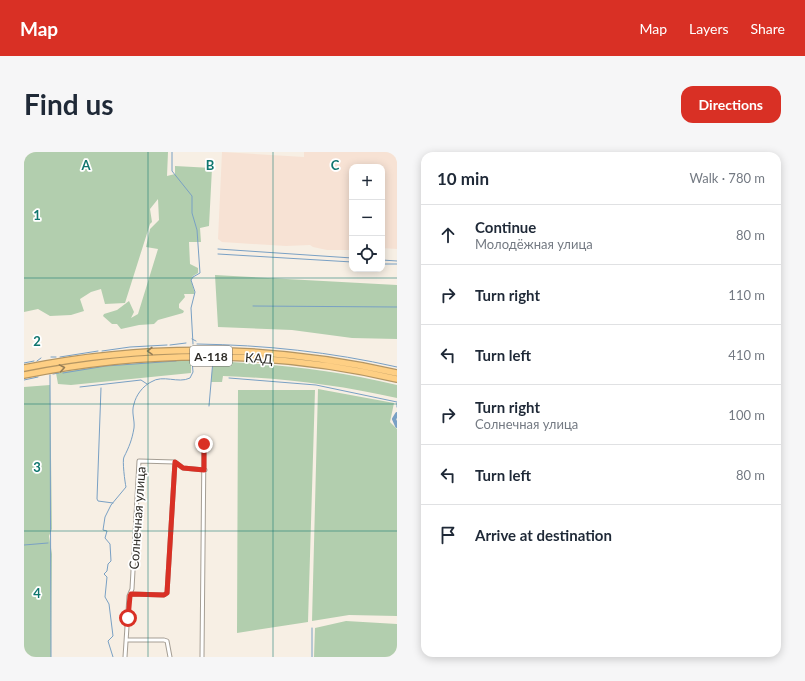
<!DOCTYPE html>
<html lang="en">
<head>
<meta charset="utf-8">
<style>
  :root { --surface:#fff; --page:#f6f6f7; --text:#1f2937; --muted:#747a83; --line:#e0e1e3; --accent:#d93025 }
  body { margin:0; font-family:Lato,sans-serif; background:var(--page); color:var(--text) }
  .controls { position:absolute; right:12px; top:12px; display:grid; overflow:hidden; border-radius:8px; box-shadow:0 2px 10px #0003 }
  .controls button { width:36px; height:36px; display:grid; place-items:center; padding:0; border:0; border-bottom:1px solid var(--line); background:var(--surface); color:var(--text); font:20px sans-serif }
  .stop { position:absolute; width:12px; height:12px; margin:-9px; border:3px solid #d93025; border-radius:50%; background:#fff }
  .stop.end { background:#d93025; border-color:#fff; box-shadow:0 1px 4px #0008 }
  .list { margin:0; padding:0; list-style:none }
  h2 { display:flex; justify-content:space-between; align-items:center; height:52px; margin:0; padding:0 16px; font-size:17px }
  h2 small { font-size:13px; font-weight:400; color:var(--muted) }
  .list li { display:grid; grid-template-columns:26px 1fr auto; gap:12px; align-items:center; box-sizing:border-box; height:60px; padding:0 16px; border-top:1px solid var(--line) }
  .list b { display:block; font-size:15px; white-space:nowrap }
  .list p { margin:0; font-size:13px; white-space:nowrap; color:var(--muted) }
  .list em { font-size:13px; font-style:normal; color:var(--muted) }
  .icon { flex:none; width:22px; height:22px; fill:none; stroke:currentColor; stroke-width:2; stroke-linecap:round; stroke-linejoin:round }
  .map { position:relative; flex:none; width:373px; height:505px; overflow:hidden; border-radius:12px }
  header { display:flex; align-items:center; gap:24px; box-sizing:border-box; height:56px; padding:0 20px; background:var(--accent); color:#fff }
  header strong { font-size:19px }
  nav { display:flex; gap:22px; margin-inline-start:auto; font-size:14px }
  .intro { display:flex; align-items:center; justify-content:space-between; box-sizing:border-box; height:96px; padding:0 24px }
  h1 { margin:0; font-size:28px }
  .button { padding:10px 18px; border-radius:12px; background:var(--accent); color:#fff; font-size:14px; font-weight:700 }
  main { display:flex; gap:24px; padding:0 24px }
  aside { flex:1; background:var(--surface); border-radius:12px; box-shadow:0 2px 10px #0003 }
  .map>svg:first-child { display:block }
  .industrial { fill:#f7e2d4 }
  .green { fill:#b2ceae }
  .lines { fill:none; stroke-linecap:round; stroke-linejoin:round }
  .stream { stroke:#79a0c4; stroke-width:1 }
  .river { stroke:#79a0c4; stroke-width:4 }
  .minor-casing { stroke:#a59e94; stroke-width:5 }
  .highway-casing { stroke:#b59663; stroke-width:8 }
  .minor { stroke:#fff; stroke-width:3 }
  .highway { stroke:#fecf84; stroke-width:5.5 }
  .oneway { stroke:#967d55 }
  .route { stroke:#d93025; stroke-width:5 }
  .grid { fill:none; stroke:#0f766e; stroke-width:1; stroke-opacity:0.55 }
  .labels { text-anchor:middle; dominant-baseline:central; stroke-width:3.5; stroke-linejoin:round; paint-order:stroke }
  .shield { fill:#fff; stroke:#6c6b67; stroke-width:1 }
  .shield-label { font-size:12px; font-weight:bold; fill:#2d2b26 }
  .street-label { font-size:13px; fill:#2d2b26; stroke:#fff }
  .grid-label { font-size:13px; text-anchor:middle; font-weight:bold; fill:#0f766e; stroke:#fff; stroke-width:3.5; stroke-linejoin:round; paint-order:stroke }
</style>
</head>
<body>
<header>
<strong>Map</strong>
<nav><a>Map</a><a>Layers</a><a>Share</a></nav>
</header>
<div class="intro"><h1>Find us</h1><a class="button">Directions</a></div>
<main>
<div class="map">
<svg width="373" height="505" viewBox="0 0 373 505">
  <rect width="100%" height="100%" fill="#f7efe4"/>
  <!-- industrial -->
  <path class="industrial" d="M198,0L280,5V0H373V97L358,96V15H328V98H303L289,95L286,93L262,94L198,90L194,87Z"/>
  <!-- green -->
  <path class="green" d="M0,0H144L143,24L151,22V14L188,16L185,74L176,76L177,90H165L166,112L174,116V121L169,124L167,128L171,142H160L161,145L155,152V156L160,159L159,161L134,168L130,172L115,173L97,177L93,172H88L79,164L80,162L93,158L105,149L110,160L107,166L114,162L134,97L122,95L126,77L135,68L134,47L126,57L128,70L126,72L101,151L81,152L77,137L67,140L56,147L60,159L47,163L26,164L14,157L0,160Z
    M191,123L373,133V187L328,186L268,178L194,175Z
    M167,207V221L47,233L34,232L32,221L71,215Z
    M189,209C251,212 312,218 373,233V246C315,233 258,226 199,224L198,230H187Z
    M26,233L28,377L25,384L28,402L27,505H0V235Z
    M294,237L370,251L366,270L373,277V464L325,463L288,469Z
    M214,238H291L284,470L213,481Z
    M322,469L373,472V505H290L291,476Z"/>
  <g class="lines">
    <!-- stream -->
    <path class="stream" d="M148,0V19L168,44V61L173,78L176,121L169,125L167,128L171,140L167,156L169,192
      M194,97L328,106
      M194,102L328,110
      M358,108L373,109
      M358,112H373
      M229,154L373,155
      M168,187L172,189
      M173,192C241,193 307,200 373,215
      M146,193L162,191
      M78,199L106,195L143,193
      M27,205H32
      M36,205L74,199
      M13,209L17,206
      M0,211L10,209
      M39,221L82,214L152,209
      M29,222L35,221
      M26,223L27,505
      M205,226L292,233L373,250
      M0,228L14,225
      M56,235L117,228L123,232
      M77,236L73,347L74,349L89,351
      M373,251V255
      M185,254L189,208
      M0,393L24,391
      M89,505L84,489L89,484L85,452L81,445L83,425L80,422L83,419L84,412L87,409L86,392L81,386L83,379L79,378L81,365L87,353L102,335C101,331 98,308 100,305C105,295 108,288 110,276C111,268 107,260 110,252C112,243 119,234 127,230C139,222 154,232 166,226L169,220L168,208
      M288,505V476"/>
    <!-- river -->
    <path class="river" d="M373,262L370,267L373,274"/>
    <!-- minor casing -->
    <g class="minor-casing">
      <path id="minor" d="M107,442L140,443L143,441L151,310
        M103,488H140L143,489L146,505
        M101,505L105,444L108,437L115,309L151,310L159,316L181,318
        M178,505L180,292"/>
    </g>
    <!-- highway casing -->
    <g class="highway-casing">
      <path id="highway" d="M0,216C124,191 250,193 373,221
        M0,223C124,198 249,198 373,227"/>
    </g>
    <!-- minor -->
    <use href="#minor" class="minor"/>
    <!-- highway -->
    <use href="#highway" class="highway"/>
  </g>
  <!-- one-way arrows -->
  <defs><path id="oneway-chevron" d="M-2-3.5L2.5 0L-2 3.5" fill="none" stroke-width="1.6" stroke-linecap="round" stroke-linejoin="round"/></defs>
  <g class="oneway">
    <use href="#oneway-chevron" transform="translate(126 199) rotate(178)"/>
    <use href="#oneway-chevron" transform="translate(38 216) rotate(-10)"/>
  </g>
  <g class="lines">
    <!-- route -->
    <path class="route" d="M104,466L106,444L107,442L140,443L143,441L151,310L159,316L180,318V292"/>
  </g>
  <!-- grid -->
  <path class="grid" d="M124,0V505M249,0V505M0,126H373M0,252H373M0,379H373"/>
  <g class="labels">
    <!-- shield labels -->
    <rect class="shield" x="166" y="194" width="42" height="20" rx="3"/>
    <g class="shield-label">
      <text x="187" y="204">А-118</text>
    </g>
    <!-- street labels -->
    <g class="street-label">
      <text transform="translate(235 206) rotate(4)">КАД</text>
      <text transform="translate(113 366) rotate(-86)">Солнечная улица</text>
    </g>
  </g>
  <g class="grid-label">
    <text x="62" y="18">A</text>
    <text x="186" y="18">B</text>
    <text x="311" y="18">C</text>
    <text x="13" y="68">1</text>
    <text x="13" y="194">2</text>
    <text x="13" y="320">3</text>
    <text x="13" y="446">4</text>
  </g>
</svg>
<div class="controls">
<button>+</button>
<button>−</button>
<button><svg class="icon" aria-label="locate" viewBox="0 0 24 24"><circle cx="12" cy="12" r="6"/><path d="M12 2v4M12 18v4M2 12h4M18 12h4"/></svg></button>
</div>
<div class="stop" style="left:104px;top:466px"></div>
<div class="stop end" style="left:180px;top:292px"></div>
</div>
<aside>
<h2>10 min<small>Walk · 780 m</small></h2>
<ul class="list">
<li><svg class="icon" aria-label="ahead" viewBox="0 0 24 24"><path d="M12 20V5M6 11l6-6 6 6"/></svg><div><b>Continue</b><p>Молодёжная улица</p></div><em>80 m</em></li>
<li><svg class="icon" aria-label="right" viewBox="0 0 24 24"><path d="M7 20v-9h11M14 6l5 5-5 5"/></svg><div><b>Turn right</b></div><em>110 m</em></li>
<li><svg class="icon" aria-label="left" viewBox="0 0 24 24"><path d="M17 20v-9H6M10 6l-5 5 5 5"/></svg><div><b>Turn left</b></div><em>410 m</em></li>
<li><svg class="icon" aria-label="right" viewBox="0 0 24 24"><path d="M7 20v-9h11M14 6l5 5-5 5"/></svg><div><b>Turn right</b><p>Солнечная улица</p></div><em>100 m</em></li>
<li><svg class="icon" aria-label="left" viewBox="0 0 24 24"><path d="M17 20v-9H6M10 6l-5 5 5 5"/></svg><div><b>Turn left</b></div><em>80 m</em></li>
<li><svg class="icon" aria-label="arrive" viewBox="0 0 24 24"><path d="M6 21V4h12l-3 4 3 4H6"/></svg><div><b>Arrive at destination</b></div></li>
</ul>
</aside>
</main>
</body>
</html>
